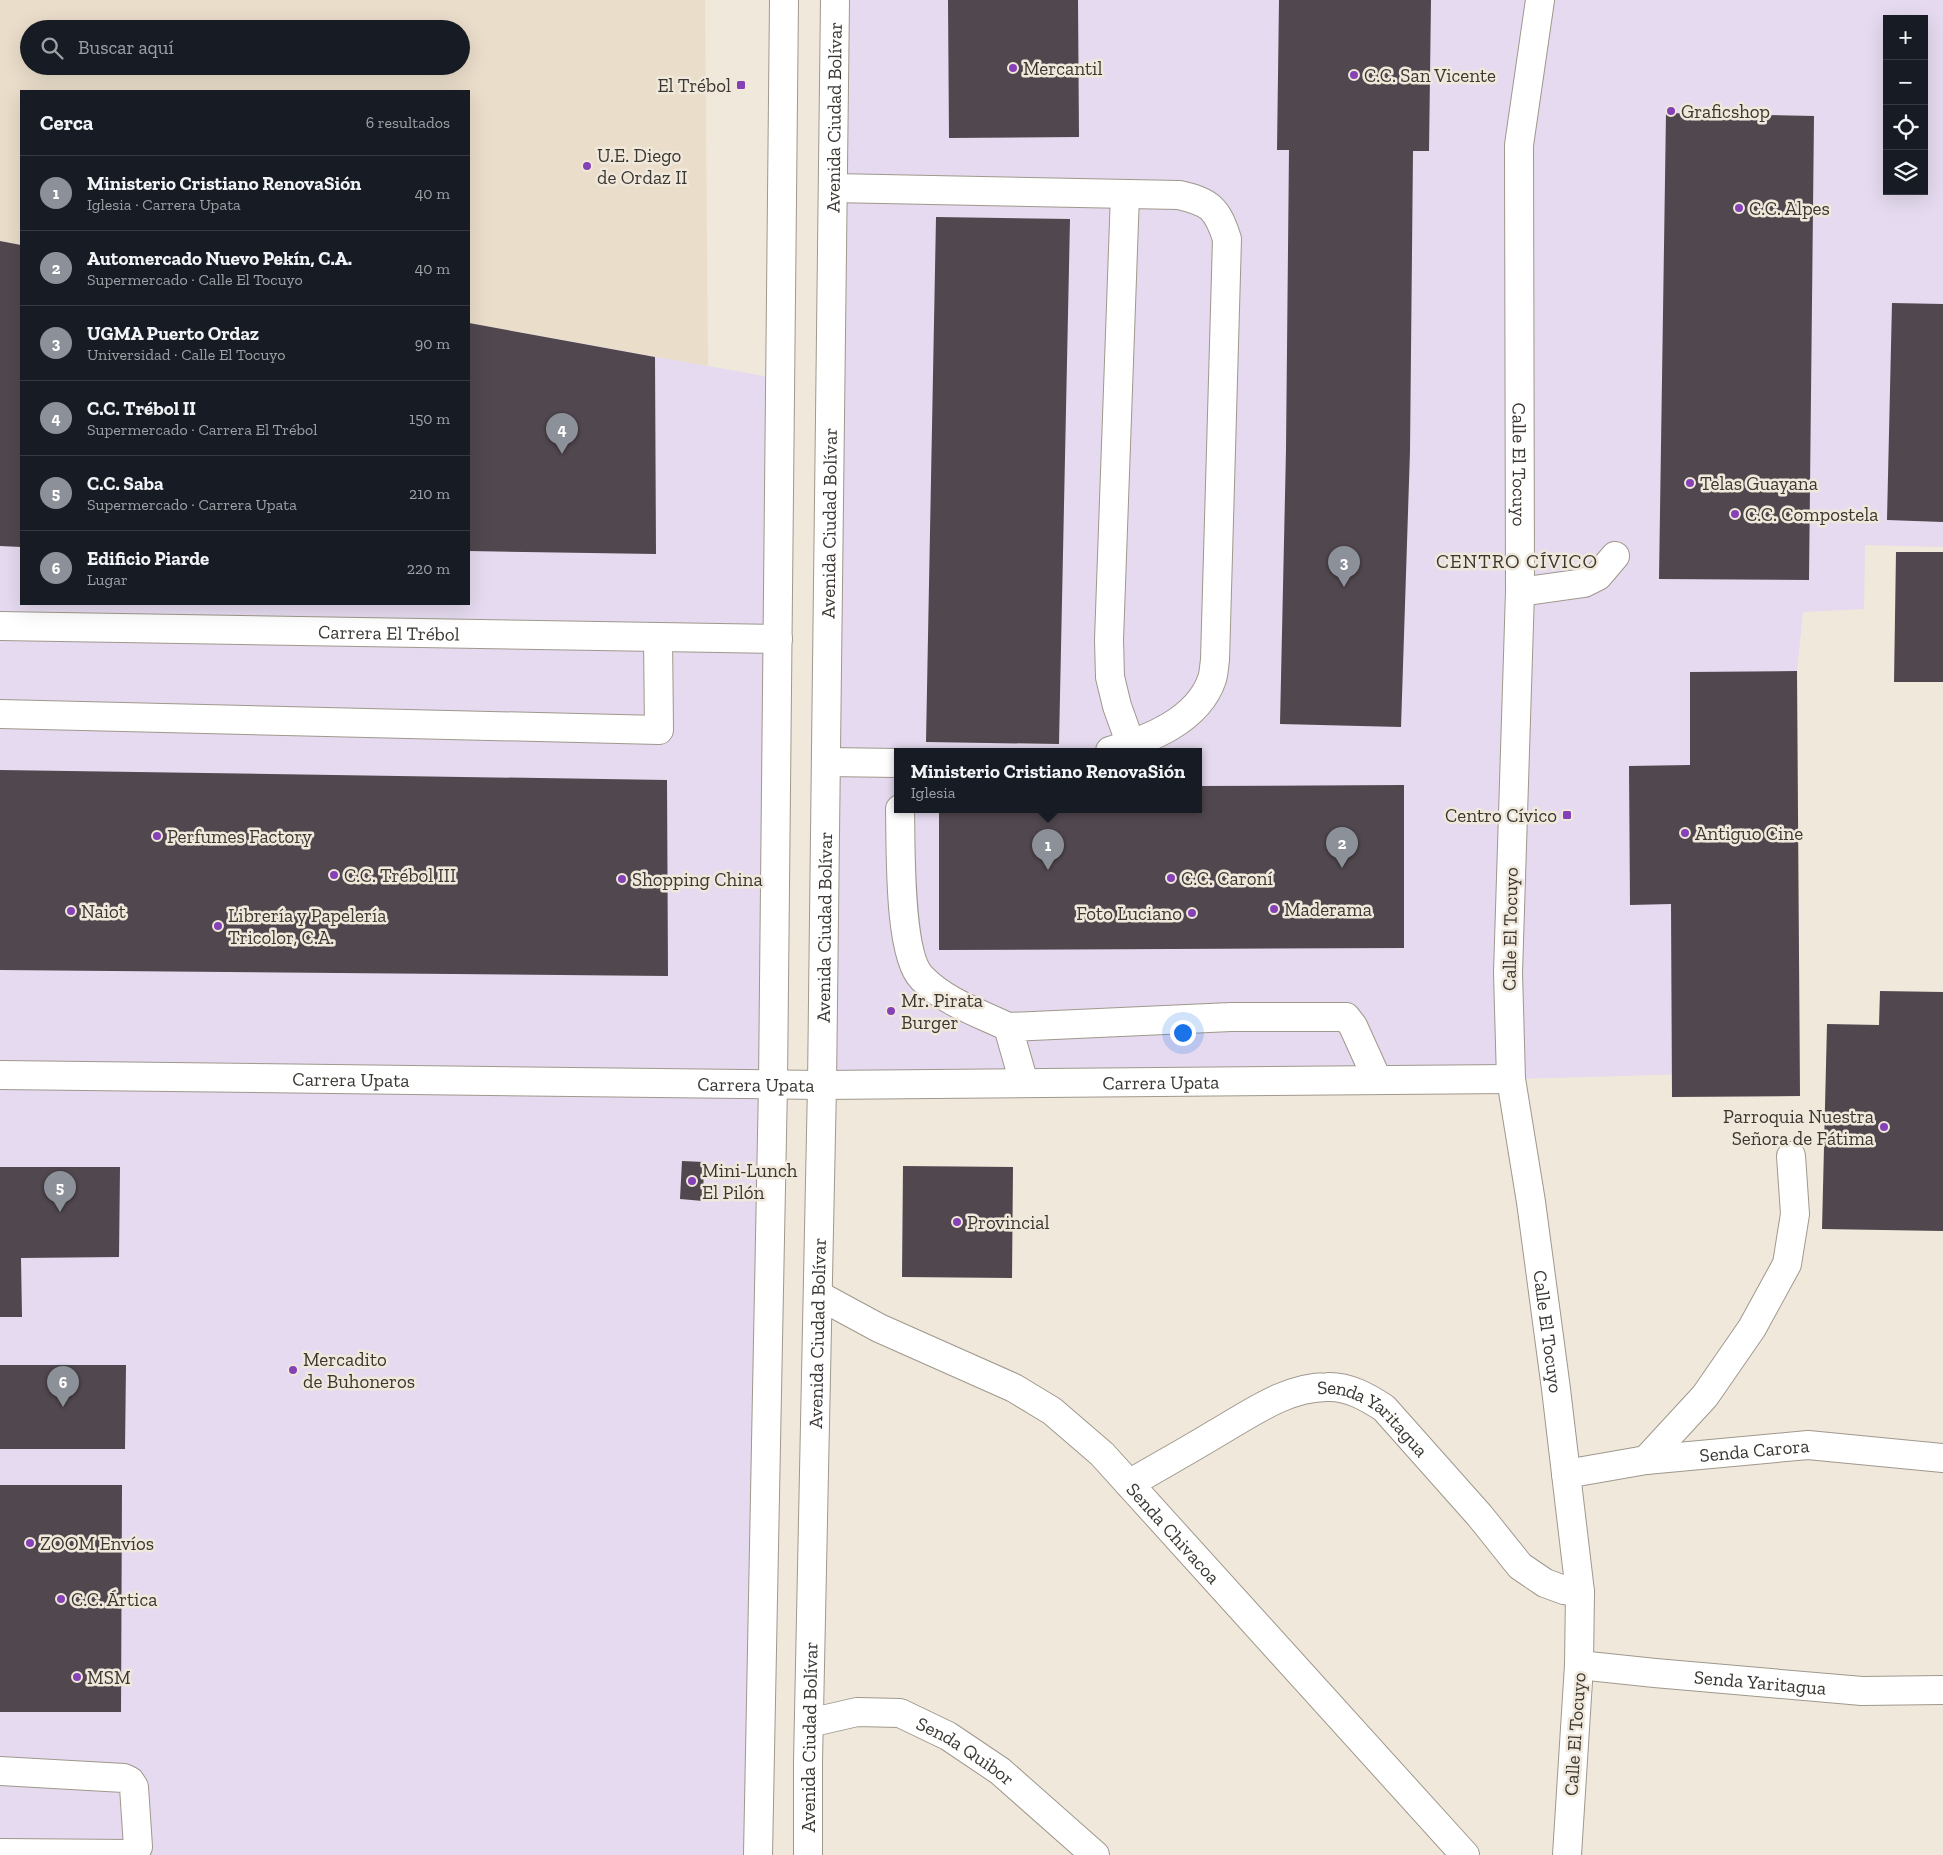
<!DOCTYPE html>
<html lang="es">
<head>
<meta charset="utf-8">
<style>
  :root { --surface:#171b24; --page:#242831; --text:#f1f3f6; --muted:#9ea1a6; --line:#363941; --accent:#8c9099 }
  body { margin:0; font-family:"Zilla Slab",serif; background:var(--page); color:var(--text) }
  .controls { position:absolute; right:15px; top:15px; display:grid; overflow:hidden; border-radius:0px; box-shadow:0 5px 20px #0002 }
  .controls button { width:45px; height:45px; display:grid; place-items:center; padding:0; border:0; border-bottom:1px solid var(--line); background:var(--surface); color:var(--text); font:25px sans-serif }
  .you { position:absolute; left:1182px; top:1032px; width:18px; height:18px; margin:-12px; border:4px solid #fff; border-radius:50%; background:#1a73e8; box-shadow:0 0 0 8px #1a73e833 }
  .badge { display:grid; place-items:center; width:32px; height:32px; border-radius:50%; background:var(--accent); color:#fff; font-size:16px; font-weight:700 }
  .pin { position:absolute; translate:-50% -41px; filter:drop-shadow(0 1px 2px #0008) }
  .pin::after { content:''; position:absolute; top:26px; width:18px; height:15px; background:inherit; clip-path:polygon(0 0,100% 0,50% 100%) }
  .popup { position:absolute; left:894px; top:748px; width:308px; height:65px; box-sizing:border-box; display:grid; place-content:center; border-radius:0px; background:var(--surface); filter:drop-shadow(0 1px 4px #0005); font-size:16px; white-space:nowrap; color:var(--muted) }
  .popup b { font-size:19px; color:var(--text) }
  .popup::after { content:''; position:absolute; left:50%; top:100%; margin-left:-10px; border:10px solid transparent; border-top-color:var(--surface) }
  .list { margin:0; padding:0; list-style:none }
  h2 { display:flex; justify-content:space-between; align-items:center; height:65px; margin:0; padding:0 20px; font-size:21px }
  h2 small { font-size:16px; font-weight:400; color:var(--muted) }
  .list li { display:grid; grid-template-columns:32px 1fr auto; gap:15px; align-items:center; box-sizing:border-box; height:75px; padding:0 20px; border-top:1px solid var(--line) }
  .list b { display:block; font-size:19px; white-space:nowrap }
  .list p { margin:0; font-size:16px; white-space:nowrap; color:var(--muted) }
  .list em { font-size:16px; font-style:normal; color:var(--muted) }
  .icon { flex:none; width:28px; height:28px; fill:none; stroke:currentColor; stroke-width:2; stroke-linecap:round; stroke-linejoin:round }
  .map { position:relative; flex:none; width:1943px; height:1855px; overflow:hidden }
  .search { position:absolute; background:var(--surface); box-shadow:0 5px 20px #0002; left:20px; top:20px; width:450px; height:55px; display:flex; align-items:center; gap:12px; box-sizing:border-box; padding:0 18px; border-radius:28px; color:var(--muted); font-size:19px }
  .panel { position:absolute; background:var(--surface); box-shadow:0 5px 20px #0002; left:20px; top:90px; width:450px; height:515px; border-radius:0px }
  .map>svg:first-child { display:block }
  .commercial { fill:#e5daef; fill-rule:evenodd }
  .built { fill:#eaddca; fill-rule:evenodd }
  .building { fill:#51474e }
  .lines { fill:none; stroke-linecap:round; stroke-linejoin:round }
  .minor-casing { stroke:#9f988c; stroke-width:30 }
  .minor { stroke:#fff; stroke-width:28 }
  .poi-dot { fill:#8541b5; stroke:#f0e8db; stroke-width:2 }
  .labels { text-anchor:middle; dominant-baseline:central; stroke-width:5; stroke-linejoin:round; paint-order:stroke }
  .poi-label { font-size:19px; fill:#3a3732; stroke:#f0e8db; text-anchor:start }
  .street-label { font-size:19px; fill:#3a3732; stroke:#f0e8db }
  .neighbourhood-label { font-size:20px; letter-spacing:1px; fill:#3a3732; stroke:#f0e8db }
</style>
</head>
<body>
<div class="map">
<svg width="1943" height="1855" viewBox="0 0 1943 1855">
  <rect width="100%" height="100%" fill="#f0e8db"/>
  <!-- commercial -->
  <path class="commercial" d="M835,0H1943V547L1865,545L1864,609L1803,612L1797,671L1796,1071L1511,1079L822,1085ZM1887,19H1924V191H1887ZM898,751H1198V809H898Z
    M0,241L21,245V604H469V323L780,379L758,1855H0Z"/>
  <!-- built -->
  <path class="built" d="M0,0H705L708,366L469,323V91H21V245L0,241ZM29,29H461V66H29Z"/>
  <!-- building -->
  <path class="building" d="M948,0H1078L1079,137L949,138Z
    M1279,0H1431L1429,151H1413L1410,451L1401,727L1280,724L1286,450L1289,150H1277Z
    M1666,113L1814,116L1809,580L1659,579Z
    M936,217L1070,219L1059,744L926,742Z
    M0,241L21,245V547L0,546Z
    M1892,303L1943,304V522L1887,520Z
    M469,323L655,357L656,554L469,551Z
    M1896,552H1943V682H1894Z
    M1797,671L1800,1096L1672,1097L1671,904L1630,905L1629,766L1690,765V672Z
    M0,770L667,780L668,976L0,970Z
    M1404,785V948L939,950V809H1198V786Z
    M1880,991L1943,992V1231L1822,1229L1827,1024L1879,1025Z
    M682,1161L704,1162L703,1201L680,1199Z
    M903,1166L1013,1167L1012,1278L902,1277Z
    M0,1167H120L119,1257L21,1258L22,1317H0Z
    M0,1365H126L125,1449H0Z
    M0,1485H122L121,1712H0Z"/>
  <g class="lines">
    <!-- minor casing -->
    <g class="minor-casing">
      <g id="minor">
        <path id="s1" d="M1540,0L1519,145L1520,592L1508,973L1511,1079L1531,1202L1556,1389L1580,1592L1579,1665L1567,1855"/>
        <path d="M833,188L1179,195C1210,202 1217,208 1227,239L1215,660C1214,666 1214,673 1212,679C1198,721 1147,740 1110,751"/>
        <path d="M1125,194L1109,640L1110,677L1117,706L1131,745"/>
        <path d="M1520,592L1584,583L1598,576L1615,556"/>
        <path id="s2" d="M0,626L778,639"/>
        <path d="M0,714L659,730L658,637"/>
        <path d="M827,762L898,763"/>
        <path d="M900,809C901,845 898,955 922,978C945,1002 979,1013 1008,1027"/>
        <path id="s3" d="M0,1075L822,1085L1511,1079"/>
        <path d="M1024,1083L1008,1027L1231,1017H1346L1353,1026L1377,1079"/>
        <path id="s4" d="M818,1295L879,1328L1014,1388L1052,1411L1102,1454L1465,1855"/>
        <path d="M1646,1460L1705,1396L1752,1328L1787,1264L1795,1214L1791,1156"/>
        <path id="s5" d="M1566,1474L1646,1460L1808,1445L1943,1458"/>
        <path id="s6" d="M1129,1484C1158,1467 1187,1451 1215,1434C1250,1414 1286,1387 1327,1387C1348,1386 1367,1397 1384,1408L1480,1516L1520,1566L1545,1583L1564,1590L1580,1592"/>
        <path id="s7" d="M1579,1665L1655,1673L1862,1691L1943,1690"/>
        <path id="s8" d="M809,1723L857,1712L900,1713L948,1736L1000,1771L1095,1855"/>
        <path d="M0,1771L124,1778L130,1781L134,1787L138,1847L129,1854L0,1853"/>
        <path d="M758,1855L773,1084L784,0"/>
        <path id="s9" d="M808,1855V1762L822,1085L835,0"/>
      </g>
    </g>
    <!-- minor -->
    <use href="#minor" class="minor"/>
  </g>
  <!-- markers -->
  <g class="poi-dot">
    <circle cx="1013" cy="68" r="5"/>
    <circle cx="1354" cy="75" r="5"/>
    <rect x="736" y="80" width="10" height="10" rx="2.5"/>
    <circle cx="1671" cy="111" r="5"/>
    <circle cx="587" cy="166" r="5"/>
    <circle cx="1739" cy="208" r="5"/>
    <circle cx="1690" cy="483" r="5"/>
    <circle cx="1735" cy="514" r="5"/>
    <rect x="1562" y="810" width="10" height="10" rx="2.5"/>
    <circle cx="1685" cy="833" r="5"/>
    <circle cx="157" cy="836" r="5"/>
    <circle cx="334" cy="875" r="5"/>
    <circle cx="1171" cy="878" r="5"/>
    <circle cx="622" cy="879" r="5"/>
    <circle cx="1274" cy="909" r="5"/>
    <circle cx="71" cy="911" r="5"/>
    <circle cx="1192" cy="913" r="5"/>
    <circle cx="218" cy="926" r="5"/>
    <circle cx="891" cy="1011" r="5"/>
    <circle cx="1884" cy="1127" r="5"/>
    <circle cx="692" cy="1181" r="5"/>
    <circle cx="957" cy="1222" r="5"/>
    <circle cx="293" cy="1370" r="5"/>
    <circle cx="30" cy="1543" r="5"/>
    <circle cx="61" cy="1599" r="5"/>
    <circle cx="77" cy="1677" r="5"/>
  </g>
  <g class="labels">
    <!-- poi labels -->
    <g class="poi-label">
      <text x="1023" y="68">Mercantil</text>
      <text x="1364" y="75">C.C. San Vicente</text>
      <text x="731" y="85" text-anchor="end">El Trébol</text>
      <text x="1681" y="111">Graficshop</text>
      <text x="597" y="155">U.E. Diego<tspan x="597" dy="22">de Ordaz II</tspan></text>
      <text x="1749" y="208">C.C. Alpes</text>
      <text x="1700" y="483">Telas Guayana</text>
      <text x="1745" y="514">C.C. Compostela</text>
      <text x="1557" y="815" text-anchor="end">Centro Cívico</text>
      <text x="1695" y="833">Antiguo Cine</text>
      <text x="167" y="836">Perfumes Factory</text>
      <text x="344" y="875">C.C. Trébol III</text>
      <text x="1181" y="878">C.C. Caroní</text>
      <text x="632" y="879">Shopping China</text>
      <text x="1284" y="909">Maderama</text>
      <text x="81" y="911">Naiot</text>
      <text x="1182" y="913" text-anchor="end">Foto Luciano</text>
      <text x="228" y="915">Librería y Papelería<tspan x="228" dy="22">Tricolor, C.A.</tspan></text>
      <text x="901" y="1000">Mr. Pirata<tspan x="901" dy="22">Burger</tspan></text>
      <text x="1874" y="1116" text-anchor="end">Parroquia Nuestra<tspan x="1874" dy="22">Señora de Fátima</tspan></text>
      <text x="702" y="1170">Mini-Lunch<tspan x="702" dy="22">El Pilón</tspan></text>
      <text x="967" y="1222">Provincial</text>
      <text x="303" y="1359">Mercadito<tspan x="303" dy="22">de Buhoneros</tspan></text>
      <text x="40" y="1543">ZOOM Envíos</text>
      <text x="71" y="1599">C.C. Ártica</text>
      <text x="87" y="1677">MSM</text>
    </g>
    <!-- street labels -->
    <g class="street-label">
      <text stroke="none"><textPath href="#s9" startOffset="1738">Avenida Ciudad Bolívar</textPath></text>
      <text stroke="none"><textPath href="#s1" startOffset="466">Calle El Tocuyo</textPath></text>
      <text stroke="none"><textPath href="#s9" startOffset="1332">Avenida Ciudad Bolívar</textPath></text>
      <text stroke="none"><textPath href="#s2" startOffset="389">Carrera El Trébol</textPath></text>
      <text stroke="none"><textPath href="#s9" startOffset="928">Avenida Ciudad Bolívar</textPath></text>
      <text transform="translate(1510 929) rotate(-89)">Calle El Tocuyo</text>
      <text stroke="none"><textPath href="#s3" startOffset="351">Carrera Upata</textPath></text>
      <text stroke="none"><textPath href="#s3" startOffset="1161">Carrera Upata</textPath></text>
      <text stroke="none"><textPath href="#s3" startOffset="756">Carrera Upata</textPath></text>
      <text stroke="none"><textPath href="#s1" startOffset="1336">Calle El Tocuyo</textPath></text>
      <text stroke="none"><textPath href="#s9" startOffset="522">Avenida Ciudad Bolívar</textPath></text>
      <text stroke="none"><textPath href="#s6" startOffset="279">Senda Yaritagua</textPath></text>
      <text stroke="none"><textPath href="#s5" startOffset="190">Senda Carora</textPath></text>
      <text stroke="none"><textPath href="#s4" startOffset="434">Senda Chivacoa</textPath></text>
      <text stroke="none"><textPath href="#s7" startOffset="182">Senda Yaritagua</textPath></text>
      <text transform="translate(1575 1734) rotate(-86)">Calle El Tocuyo</text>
      <text stroke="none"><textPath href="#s9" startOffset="118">Avenida Ciudad Bolívar</textPath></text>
      <text stroke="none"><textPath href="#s8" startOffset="168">Senda Quibor</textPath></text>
    </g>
    <!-- neighbourhood labels -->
    <g class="neighbourhood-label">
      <text x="1517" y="561">CENTRO CÍVICO</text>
    </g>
  </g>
</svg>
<div class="controls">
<button>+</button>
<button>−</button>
<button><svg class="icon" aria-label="locate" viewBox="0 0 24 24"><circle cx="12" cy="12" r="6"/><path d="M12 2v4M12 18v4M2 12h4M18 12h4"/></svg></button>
<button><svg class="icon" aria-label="layers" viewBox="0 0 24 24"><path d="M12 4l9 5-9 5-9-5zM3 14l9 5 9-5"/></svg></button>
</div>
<div class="you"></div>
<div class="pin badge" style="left:1048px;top:870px">1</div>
<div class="popup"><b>Ministerio Cristiano RenovaSión</b>Iglesia</div>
<div class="pin badge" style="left:1342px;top:868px">2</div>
<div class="pin badge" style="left:1344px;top:587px">3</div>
<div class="pin badge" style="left:562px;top:454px">4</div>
<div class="pin badge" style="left:60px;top:1212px">5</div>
<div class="pin badge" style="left:63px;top:1407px">6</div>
<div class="search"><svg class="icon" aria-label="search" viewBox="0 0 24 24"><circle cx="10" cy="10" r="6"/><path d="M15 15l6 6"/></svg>Buscar aquí</div>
<section class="panel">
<h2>Cerca<small>6 resultados</small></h2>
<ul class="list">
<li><span class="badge">1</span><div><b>Ministerio Cristiano RenovaSión</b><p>Iglesia · Carrera Upata</p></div><em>40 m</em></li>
<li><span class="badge">2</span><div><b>Automercado Nuevo Pekín, C.A.</b><p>Supermercado · Calle El Tocuyo</p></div><em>40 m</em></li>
<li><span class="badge">3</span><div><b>UGMA Puerto Ordaz</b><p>Universidad · Calle El Tocuyo</p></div><em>90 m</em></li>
<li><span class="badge">4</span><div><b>C.C. Trébol II</b><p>Supermercado · Carrera El Trébol</p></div><em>150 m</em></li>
<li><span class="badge">5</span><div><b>C.C. Saba</b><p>Supermercado · Carrera Upata</p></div><em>210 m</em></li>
<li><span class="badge">6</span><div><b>Edificio Piarde</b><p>Lugar</p></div><em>220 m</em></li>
</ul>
</section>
</div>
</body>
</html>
